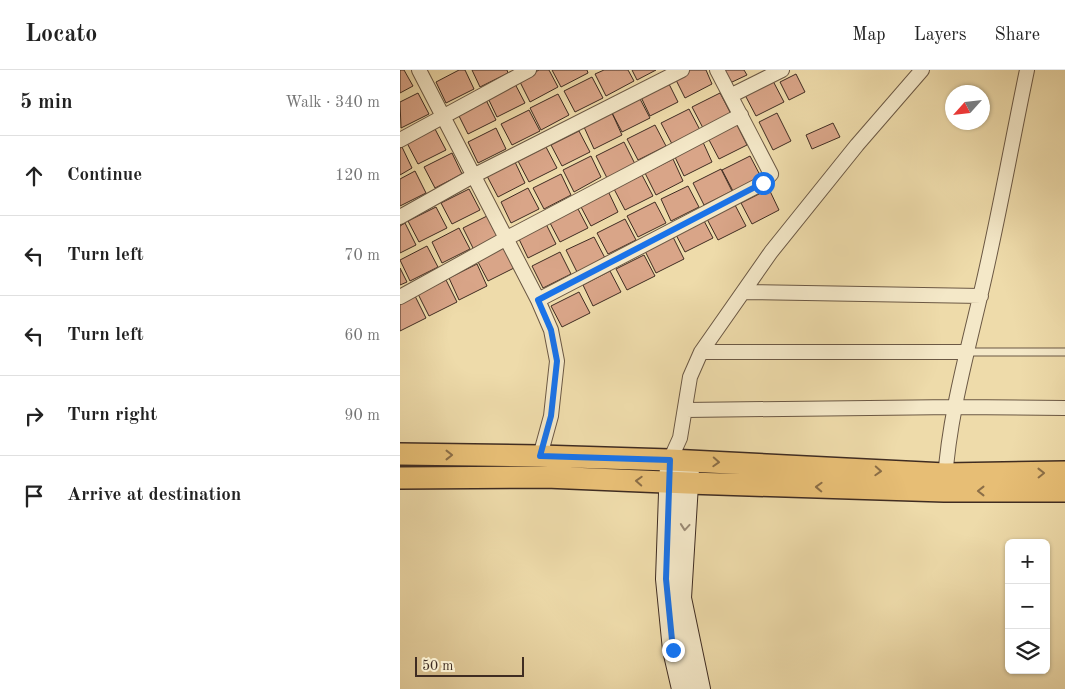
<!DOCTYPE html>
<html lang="en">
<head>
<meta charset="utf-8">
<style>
  :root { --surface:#fff; --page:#f6f6f6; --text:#222; --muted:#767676; --line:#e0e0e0 }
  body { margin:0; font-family:"Old Standard TT",serif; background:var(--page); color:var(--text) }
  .controls { position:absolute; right:15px; bottom:15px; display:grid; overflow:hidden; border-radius:8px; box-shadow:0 1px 4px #0004 }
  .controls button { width:45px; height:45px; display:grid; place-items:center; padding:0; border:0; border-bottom:1px solid var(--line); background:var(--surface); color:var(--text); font:25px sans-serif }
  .compass { position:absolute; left:545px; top:15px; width:45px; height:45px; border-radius:50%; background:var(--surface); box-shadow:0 1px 4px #0004; rotate:243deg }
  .scale { position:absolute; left:15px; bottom:12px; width:109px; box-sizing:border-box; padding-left:5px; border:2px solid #3f2c22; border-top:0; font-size:14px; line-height:18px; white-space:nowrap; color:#3f2c22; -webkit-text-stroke:4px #f4e8c8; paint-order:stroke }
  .stop { position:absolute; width:15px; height:15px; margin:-11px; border:4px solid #1a73e8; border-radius:50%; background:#fff }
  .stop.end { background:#1a73e8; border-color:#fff; box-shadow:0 1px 5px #0008 }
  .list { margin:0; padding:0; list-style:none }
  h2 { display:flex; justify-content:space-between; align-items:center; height:65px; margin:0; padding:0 20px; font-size:21px }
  h2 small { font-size:16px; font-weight:400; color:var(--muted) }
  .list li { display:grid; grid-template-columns:32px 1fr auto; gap:15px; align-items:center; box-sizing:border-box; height:80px; padding:0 20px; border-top:1px solid var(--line) }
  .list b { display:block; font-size:19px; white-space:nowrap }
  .list em { font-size:16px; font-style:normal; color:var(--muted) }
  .icon { flex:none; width:28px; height:28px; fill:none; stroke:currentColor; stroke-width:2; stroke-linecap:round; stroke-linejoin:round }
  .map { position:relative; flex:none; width:665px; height:619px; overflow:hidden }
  header { display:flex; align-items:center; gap:30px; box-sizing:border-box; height:70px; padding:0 25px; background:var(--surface); border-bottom:1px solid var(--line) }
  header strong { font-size:24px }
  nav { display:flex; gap:28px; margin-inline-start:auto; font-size:18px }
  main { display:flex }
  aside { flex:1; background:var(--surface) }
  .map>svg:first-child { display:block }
  .building { fill:#d9a588; stroke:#3f2c22 }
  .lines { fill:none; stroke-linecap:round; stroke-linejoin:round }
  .service-casing { stroke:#6b5844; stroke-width:9 }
  .minor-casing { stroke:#6b5844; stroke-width:16 }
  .secondary-casing { stroke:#3f2c22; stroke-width:22 }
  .primary-casing { stroke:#3f2c22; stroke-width:24 }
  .service { stroke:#f4e8c8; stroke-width:7 }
  .minor { stroke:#f4e8c8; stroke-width:14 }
  .secondary { stroke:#f4e8c8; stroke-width:20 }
  .primary { stroke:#e7be75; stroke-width:21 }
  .oneway { stroke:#8b6e47 }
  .oneway2 { stroke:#9a8a75 }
  .route { stroke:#1a73e8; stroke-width:6 }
</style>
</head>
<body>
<header>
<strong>Locato</strong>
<nav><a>Map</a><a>Layers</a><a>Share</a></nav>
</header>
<main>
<aside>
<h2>5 min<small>Walk · 340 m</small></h2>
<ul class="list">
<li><svg class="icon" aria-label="ahead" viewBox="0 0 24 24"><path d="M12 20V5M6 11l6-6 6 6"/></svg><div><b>Continue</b></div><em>120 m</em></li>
<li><svg class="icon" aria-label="left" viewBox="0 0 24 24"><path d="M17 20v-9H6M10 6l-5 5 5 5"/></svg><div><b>Turn left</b></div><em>70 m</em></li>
<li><svg class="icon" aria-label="left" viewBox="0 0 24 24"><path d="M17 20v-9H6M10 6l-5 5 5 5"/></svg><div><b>Turn left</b></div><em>60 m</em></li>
<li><svg class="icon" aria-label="right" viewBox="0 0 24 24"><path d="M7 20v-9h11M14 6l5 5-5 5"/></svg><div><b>Turn right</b></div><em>90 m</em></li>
<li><svg class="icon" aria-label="arrive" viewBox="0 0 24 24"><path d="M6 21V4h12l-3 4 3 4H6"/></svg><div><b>Arrive at destination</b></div></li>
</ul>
</aside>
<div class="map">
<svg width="665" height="619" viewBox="0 0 665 619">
  <rect width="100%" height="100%" fill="#eedbaa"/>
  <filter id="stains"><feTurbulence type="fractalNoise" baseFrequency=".004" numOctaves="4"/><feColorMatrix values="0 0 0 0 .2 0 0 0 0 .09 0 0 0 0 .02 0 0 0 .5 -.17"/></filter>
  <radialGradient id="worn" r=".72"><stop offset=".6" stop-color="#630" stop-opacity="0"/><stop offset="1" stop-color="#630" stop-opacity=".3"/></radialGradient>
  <!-- building -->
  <path class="building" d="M0,0H4L13,16L0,23Z
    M59,0H65L74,19L46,33L36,12Z
    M72,0H107L108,3L80,17Z
    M139,0H149L158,17L130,32L119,10Z
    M152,0H187L188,3L161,17Z
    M204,0H228L234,11L206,26L195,4Z
    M232,0H256L237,10Z
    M287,0H306L312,14L285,28L274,6Z
    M324,0H344L347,5L330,13Z
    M396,4L405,22L389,30L380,12Z
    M192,7L203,28L175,42L164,21Z
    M267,10L278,32L250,46L240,25Z
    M373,11L384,32L356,46L345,25Z
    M114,12L125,33L97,47L87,26Z
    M18,23L29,44L1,58L0,32Z
    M320,23L331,44L303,58L292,37Z
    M158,24L169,45L141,60L130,38Z
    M239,27L250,48L222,62L211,41Z
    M85,28L96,50L68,64L57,42Z
    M289,39L300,60L272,74L261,53Z
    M129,40L140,61L112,75L101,54Z
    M212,43L222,65L194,79L184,57Z
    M377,43L391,71L373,80L359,52Z
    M336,53L347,75L319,89L308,68Z
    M433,53L440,67L412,79L406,65Z
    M255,55L266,76L238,90L227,69Z
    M96,58L106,79L78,93L68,72Z
    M35,59L46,80L18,94L7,73Z
    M179,61L190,82L162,96L151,75Z
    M302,70L312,92L284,106L274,85Z
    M224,72L235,94L207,108L196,86Z
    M2,77L12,98L0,105V78Z
    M146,77L157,98L129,112L118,91Z
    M52,83L62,104L35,118L24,97Z
    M191,86L201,107L174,122L163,100Z
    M350,86L361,107L333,121L322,100Z
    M273,89L283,111L256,125L245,103Z
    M115,92L125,113L98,127L87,106Z
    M321,99L332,121L304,135L293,113Z
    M15,101L26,123L0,136V109Z
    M161,104L171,125L144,139L133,118Z
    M242,105L253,126L225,140L214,119Z
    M288,116L299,137L271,151L261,129Z
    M128,118L139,139L111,153L101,132Z
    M69,119L80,140L52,154L41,133Z
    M369,119L379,140L352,154L341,133Z
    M208,121L218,142L191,156L180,135Z
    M255,132L266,153L238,167L227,146Z
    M335,135L346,156L318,170L307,149Z
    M36,137L47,158L19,172L8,151Z
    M177,137L188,158L160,172L149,151Z
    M91,144L101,166L74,180L63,158Z
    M302,147L313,168L285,182L274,161Z
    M225,149L236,170L208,184L197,163Z
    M145,152L156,174L128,188L118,167Z
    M5,153L16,175L0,183V156Z
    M59,158L70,179L42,193L32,172Z
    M194,167L205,188L177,202L166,180Z
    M273,167L284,189L256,203L245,181Z
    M27,176L38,197L10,211L0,190Z
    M105,176L116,197L88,211L77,190Z
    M160,182L171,204L143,218L132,196Z
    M244,185L255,206L227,220L216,199Z
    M77,194L87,216L59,230L49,208Z
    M0,198L7,212L0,215Z
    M210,201L221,222L193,236L183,215Z
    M46,210L57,232L29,246L18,224Z
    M179,222L190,243L162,257L151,236Z
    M15,226L26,248L0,261V234Z"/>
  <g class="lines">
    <!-- service casing -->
    <g class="service-casing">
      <path id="service" d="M567,282H665"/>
    </g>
    <!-- minor casing -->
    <g class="minor-casing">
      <path id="minor" d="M19,0L138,230
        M332,25L382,0
        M0,70L129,0
        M0,147L73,106L282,0
        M344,222L581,226
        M0,227L107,168L341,45
        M301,282H567
        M285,340L555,337L665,338
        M140,386L151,346L157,291L151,260L138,230L363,113L371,104L317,0
        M270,390L280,368L290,307L301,282L371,182L457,75L522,0
        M545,410C549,348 566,287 580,227C598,152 611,76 627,0"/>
    </g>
    <!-- secondary casing -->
    <g class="secondary-casing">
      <path id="secondary" d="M270,395L266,509L273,580L282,619
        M289,398L281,528L300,619"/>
    </g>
    <!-- primary casing -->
    <g class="primary-casing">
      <path id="primary" d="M0,384L140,386L270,390L545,404L665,402
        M0,408L146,407L288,413L544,421H665"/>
    </g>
    <!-- service -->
    <use href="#service" class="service"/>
    <!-- minor -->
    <use href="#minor" class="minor"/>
    <!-- secondary -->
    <use href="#secondary" class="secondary"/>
    <!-- primary -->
    <use href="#primary" class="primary"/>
  </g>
  <!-- one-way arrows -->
  <defs><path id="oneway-chevron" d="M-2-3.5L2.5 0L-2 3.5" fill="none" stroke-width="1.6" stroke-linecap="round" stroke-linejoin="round" transform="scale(1.25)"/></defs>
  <g class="oneway">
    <use href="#oneway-chevron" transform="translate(49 385)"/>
    <use href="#oneway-chevron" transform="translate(316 392) rotate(3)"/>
    <use href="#oneway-chevron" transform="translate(478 401) rotate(3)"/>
    <use href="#oneway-chevron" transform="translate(641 403) rotate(-1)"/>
    <use href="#oneway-chevron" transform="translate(239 411) rotate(-177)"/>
    <use href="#oneway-chevron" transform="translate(419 417) rotate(-178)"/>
    <use href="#oneway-chevron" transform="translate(581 421) rotate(-180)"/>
  </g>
  <use class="oneway2" href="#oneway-chevron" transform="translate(285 457) rotate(95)"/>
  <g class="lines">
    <!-- route -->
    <path class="route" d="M273,580L266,509L270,390L140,386L151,346L157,291L151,260L138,230L363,113"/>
  </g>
  <rect width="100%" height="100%" filter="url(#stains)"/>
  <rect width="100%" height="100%" fill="url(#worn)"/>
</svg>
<div class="controls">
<button>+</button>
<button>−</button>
<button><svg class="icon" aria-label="layers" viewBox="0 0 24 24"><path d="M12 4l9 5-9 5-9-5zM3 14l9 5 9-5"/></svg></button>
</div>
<svg class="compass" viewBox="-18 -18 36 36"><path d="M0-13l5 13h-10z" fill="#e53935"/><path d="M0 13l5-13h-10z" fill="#767676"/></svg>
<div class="scale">50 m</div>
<div class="stop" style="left:363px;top:113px"></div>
<div class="stop end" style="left:273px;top:580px"></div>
</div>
</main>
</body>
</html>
